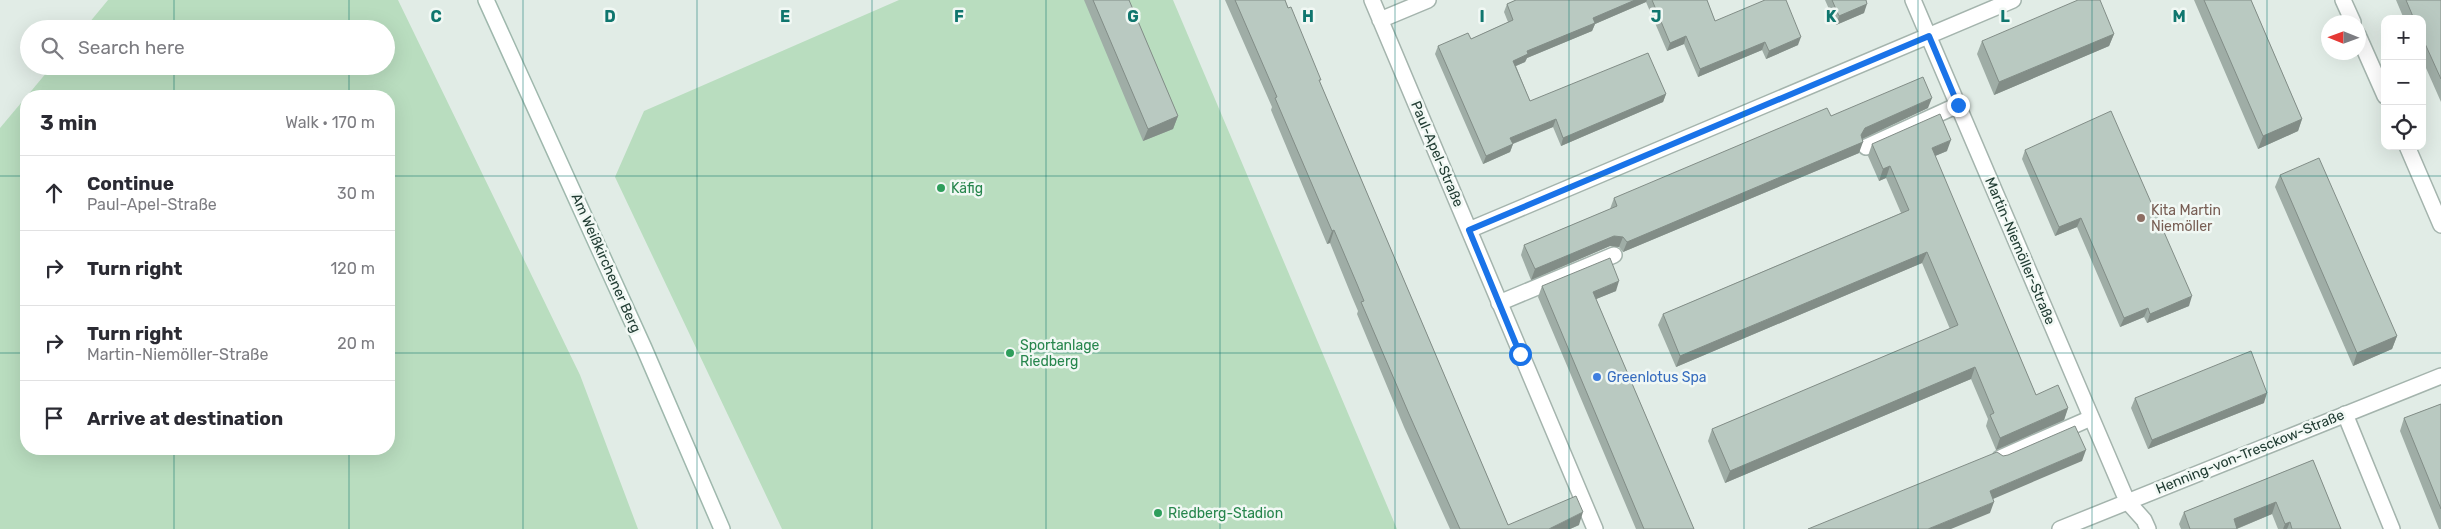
<!DOCTYPE html>
<html lang="en">
<head>
<meta charset="utf-8">
<style>
  :root { --surface:#fff; --page:#f7f7f7; --text:#2b2b33; --muted:#7c7c81; --line:#e1e1e2 }
  body { margin:0; font-family:Rubik,sans-serif; background:var(--page); color:var(--text) }
  .controls { position:absolute; right:15px; top:15px; display:grid; overflow:hidden; border-radius:10px; box-shadow:0 5px 20px #0002 }
  .controls button { width:45px; height:45px; display:grid; place-items:center; padding:0; border:0; border-bottom:1px solid var(--line); background:var(--surface); color:var(--text); font:25px sans-serif }
  .compass { position:absolute; left:2321px; top:15px; width:45px; height:45px; border-radius:50%; background:var(--surface); box-shadow:0 5px 20px #0002; rotate:271deg }
  .stop { position:absolute; width:15px; height:15px; margin:-11px; border:4px solid #1a73e8; border-radius:50%; background:#fff }
  .stop.end { background:#1a73e8; border-color:#fff; box-shadow:0 1px 5px #0008 }
  .list { margin:0; padding:0; list-style:none }
  h2 { display:flex; justify-content:space-between; align-items:center; height:65px; margin:0; padding:0 20px; font-size:21px }
  h2 small { font-size:16px; font-weight:400; color:var(--muted) }
  .list li { display:grid; grid-template-columns:32px 1fr auto; gap:15px; align-items:center; box-sizing:border-box; height:75px; padding:0 20px; border-top:1px solid var(--line) }
  .list b { display:block; font-size:19px; white-space:nowrap }
  .list p { margin:0; font-size:16px; white-space:nowrap; color:var(--muted) }
  .list em { font-size:16px; font-style:normal; color:var(--muted) }
  .icon { flex:none; width:28px; height:28px; fill:none; stroke:currentColor; stroke-width:2; stroke-linecap:round; stroke-linejoin:round }
  .map { position:relative; flex:none; width:2441px; height:529px; overflow:hidden }
  .search { position:absolute; background:var(--surface); box-shadow:0 5px 20px #0002; left:20px; top:20px; width:375px; height:55px; display:flex; align-items:center; gap:12px; box-sizing:border-box; padding:0 18px; border-radius:28px; color:var(--muted); font-size:19px }
  .panel { position:absolute; background:var(--surface); box-shadow:0 5px 20px #0002; left:20px; top:90px; width:375px; height:365px; border-radius:20px }
  .map>svg:first-child { display:block }
  .green { fill:#b9ddbf }
  .lines { fill:none; stroke-linecap:round; stroke-linejoin:round }
  .service-casing { stroke:#a4b4ad; stroke-width:18 }
  .minor-casing { stroke:#a4b4ad; stroke-width:18 }
  .secondary-casing { stroke:#9fb8ad; stroke-width:18 }
  .service { stroke:#fff; stroke-width:15 }
  .minor { stroke:#fff; stroke-width:15 }
  .secondary { stroke:#fff; stroke-width:15 }
  .wall { fill:#9fada6 }
  .shaded-wall { fill:#828d87 }
  .building { fill:#b9c9c1; stroke:#828d87 }
  .route { stroke:#1a73e8; stroke-width:6 }
  .grid { fill:none; stroke:#0f766e; stroke-width:1; stroke-opacity:0.55 }
  .leisure-dot { fill:#2e9e5b; stroke:#f1f8f4; stroke-width:2 }
  .education-dot { fill:#8d6e63; stroke:#f1f8f4; stroke-width:2 }
  .shop-dot { fill:#3f7fe0; stroke:#f1f8f4; stroke-width:2 }
  .labels { text-anchor:middle; dominant-baseline:central; stroke-width:5; stroke-linejoin:round; paint-order:stroke }
  .street-label { font-size:14px; fill:#213c33; stroke:#f1f8f4 }
  .leisure-label { font-size:14px; fill:#27864d; stroke:#f1f8f4; text-anchor:start }
  .education-label { font-size:14px; fill:#785e54; stroke:#f1f8f4; text-anchor:start }
  .shop-label { font-size:14px; fill:#366cbe; stroke:#f1f8f4; text-anchor:start }
  .grid-label { font-size:16px; text-anchor:middle; font-weight:bold; fill:#0f766e; stroke:#f1f8f4; stroke-width:5; stroke-linejoin:round; paint-order:stroke }
</style>
</head>
<body>
<div class="map">
<svg width="2441" height="529" viewBox="0 0 2441 529">
  <rect width="100%" height="100%" fill="#e1ece6"/>
  <!-- green -->
  <path class="green" d="M108,0H398L580,375L638,529H0V128L26,97V449H389V96H27L52,66H386V29H84Z
    M899,0H1173L1397,529H782L615,177L644,111Z"/>
  <g class="lines">
    <!-- service casing -->
    <g class="service-casing">
      <path id="service" d="M1866,147L1958,105
        M1499,303L1614,255
        M2345,414L2392,529
        M2000,458L2091,418
        M2127,501L2144,520L2148,529"/>
    </g>
    <!-- minor casing -->
    <g class="minor-casing">
      <path id="minor" d="M1372,0L1595,529
        M1913,0L2127,501
        M2343,0L2353,22
        M1380,20L1428,0
        M2358,35L2385,96
        M2407,146L2441,225
        M1469,230L2013,0
        M2060,529L2441,376"/>
    </g>
    <!-- secondary casing -->
    <g class="secondary-casing">
      <path id="secondary" d="M486,0L644,348L722,529"/>
    </g>
    <!-- service -->
    <use href="#service" class="service"/>
    <!-- minor -->
    <use href="#minor" class="minor"/>
    <!-- secondary -->
    <use href="#secondary" class="secondary"/>
  </g>
  <!-- wall -->
  <path class="wall" d="M1084,0H1129L1178,116L1173,129L1143,141Z
    M1225,0H1285L1508,525H1579L1570,529H1450L1404,427L1357,314L1358,311L1352,297L1330,243L1327,244L1271,110L1272,107Z
    M1516,0H1707L1715,21L1798,45L1766,59L1762,50L1698,77L1684,44L1667,51L1646,2L1595,24L1592,31L1527,58L1525,62L1516,66L1530,101L1666,94L1663,102L1561,146L1553,127L1513,144L1510,152L1483,164L1435,54L1438,46L1471,39L1508,22L1504,12L1507,4Z
    M1825,0H1866L1864,13L1836,25Z
    M2194,0H2251L2302,119L2298,131L2258,149Z
    M2396,0H2441V102L2422,59V19H2404Z
    M2114,34L2109,46L1994,95L1977,54L1982,41Z
    M1928,108L1862,139L1859,153L1623,252L1619,247L1610,246L1531,280L1521,255L1524,245L1610,209L1614,198L1831,116Z
    M1872,144L1947,151L1935,156L2036,395L2068,408L2064,420L1996,450L1986,426L1988,419L1971,379L1725,483L1708,441L1712,429L1950,329L1922,263L1676,367L1658,325L1663,314L1901,213L1886,178L1879,181L1868,156Z
    M2025,150L2189,306L2147,323L2144,317L2120,327L2077,227L2055,236L2022,159Z
    M2280,175L2397,336L2392,349L2353,366L2275,187Z
    M1542,286L1616,291L1596,299L1694,529H1636L1538,297Z
    M2135,398L2264,403L2148,449L2131,408Z
    M2441,404V529H2439L2400,431L2404,418Z
    M2313,460L2341,529H2278L2272,514L2237,529H2181L2179,524L2184,512Z"/>
  <!-- shaded-wall -->
  <path class="shaded-wall" d="M1635,0H1647L1646,2L1595,24L1592,31L1527,58L1525,62L1511,68L1513,61L1527,51L1593,18Z
    M1867,4L1864,13L1836,25L1839,16Z
    M2114,34L2109,46L1994,95L1999,82Z
    M1686,36L1684,44L1667,51L1670,43Z
    M1801,37L1798,45L1766,59L1769,51Z
    M1765,42L1762,50L1698,77L1700,69Z
    M1666,94L1663,102L1561,146L1563,138Z
    M1932,98L1928,108L1862,139L1863,142L1859,153L1623,252L1627,242L1861,135L1865,128Z
    M1178,116L1173,129L1143,141L1148,129Z
    M1556,119L1553,127L1507,146L1510,138Z
    M2302,119L2298,131L2258,149L2263,136Z
    M1951,140L1947,151L1928,159L1932,148Z
    M1513,144L1510,152L1483,164L1486,156Z
    M1890,166L1886,178L1879,181L1883,169Z
    M2081,218L2077,227L2055,236L2059,227Z
    M1334,230L1330,243L1327,244L1332,231Z
    M1614,236L1623,237L1619,247L1610,246L1531,280L1535,269Z
    M1927,252L1922,263L1676,367L1680,356Z
    M1619,281L1616,291L1589,302L1593,292Z
    M2192,296L2189,306L2147,323L2150,314Z
    M2148,308L2144,317L2120,327L2124,318Z
    M2397,336L2392,349L2353,366L2357,353Z
    M1975,367L1971,379L1725,483L1730,471Z
    M2267,393L2264,403L2148,449L2152,440Z
    M2068,408L2064,420L1996,450L2000,438Z
    M2086,450L2082,461L1986,502L1990,491Z
    M1994,502L1990,513L1951,529H1928Z
    M2276,502L2272,514L2236,529L2234,519Z
    M1583,512L1579,525L1570,529H1549Z
    M2290,522L2287,529H2283L2285,524Z"/>
  <!-- building -->
  <path class="building" d="M1093,0H1129L1178,116L1148,129Z
    M1235,0H1285L1288,8L1291,7L1321,80H1319L1508,525L1576,496L1583,512L1549,529H1460L1409,414L1361,302L1364,301L1357,284L1334,230L1332,231L1275,98L1277,97Z
    M1516,0H1635L1593,18L1595,23L1527,51L1528,54L1513,61L1530,101L1648,53L1666,94L1563,138L1556,119L1510,138L1513,144L1486,156L1438,46L1468,33L1471,39L1513,20L1507,4Z
    M1652,0H1707L1715,21L1765,0H1786L1801,37L1769,51L1765,42L1700,69L1686,36L1670,43Z
    M1832,0H1866L1867,4L1839,16Z
    M2078,0H2100L2114,34L1999,82L1982,41Z
    M2204,0H2251L2302,119L2263,136Z
    M2406,0H2441V79L2422,37V19H2414Z
    M1923,77L1932,98L1865,128L1861,135L1863,142L1627,242L1623,237L1614,236L1535,269L1524,245L1617,206L1614,198L1827,108L1831,116Z
    M2111,111L2192,296L2150,314L2148,308L2124,318L2081,218L2059,227L2025,150Z
    M1940,114L1951,140L1932,148L2036,395L2058,385L2068,408L2000,438L1990,415L1994,413L1975,367L1730,471L1712,429L1958,325L1927,252L1680,356L1663,314L1909,210L1890,166L1883,169L1872,144Z
    M2319,158L2397,336L2357,353L2280,175Z
    M1610,258L1619,281L1593,292L1694,529H1644L1542,286Z
    M2251,351L2267,393L2152,440L2135,398Z
    M2441,404V509L2404,418Z
    M2075,426L2086,450L1990,491L1994,502L1928,529H1808L1997,452L2003,456L2008,455Z
    M2313,460L2341,529H2292L2290,522L2285,524L2276,502L2234,519L2237,529H2190L2184,512Z"/>
  <g class="lines">
    <!-- route -->
    <path class="route" d="M1520,354L1469,230L1929,36L1958,105"/>
  </g>
  <!-- grid -->
  <path class="grid" d="M174,0V29M349,0V29M523,0V529M697,0V529M872,0V529M1046,0V529M1220,0V529M1395,0V529M1569,0V529M1744,0V529M1918,0V529M2092,0V529M2267,0V529M174,66V96M349,66V96M0,176H26M389,176H2441M0,353H26M389,353H2441M174,449V529M349,449V529"/>
  <!-- markers -->
  <g class="leisure-dot">
    <circle cx="941" cy="188" r="5"/>
    <circle cx="1010" cy="353" r="5"/>
    <circle cx="1158" cy="513" r="5"/>
  </g>
  <circle class="education-dot" cx="2141" cy="218" r="5"/>
  <circle class="shop-dot" cx="1597" cy="377" r="5"/>
  <g class="labels">
    <!-- street labels -->
    <g class="street-label">
      <text transform="translate(1437 154) rotate(67)">Paul-Apel-Straße</text>
      <text transform="translate(2020 251) rotate(67)">Martin-Niemöller-Straße</text>
      <text transform="translate(606 263) rotate(66)">Am Weißkirchener Berg</text>
      <text transform="translate(2250 452) rotate(-22)">Henning-von-Tresckow-Straße</text>
    </g>
    <!-- leisure labels -->
    <g class="leisure-label">
      <text x="951" y="188">Käfig</text>
      <text x="1020" y="345">Sportanlage<tspan x="1020" dy="16">Riedberg</tspan></text>
      <text x="1168" y="513">Riedberg-Stadion</text>
    </g>
    <!-- education labels -->
    <g class="education-label">
      <text x="2151" y="210">Kita Martin<tspan x="2151" dy="16">Niemöller</tspan></text>
    </g>
    <!-- shop labels -->
    <g class="shop-label">
      <text x="1607" y="377">Greenlotus Spa</text>
    </g>
  </g>
  <g class="grid-label">
    <text x="436" y="22">C</text>
    <text x="610" y="22">D</text>
    <text x="785" y="22">E</text>
    <text x="959" y="22">F</text>
    <text x="1133" y="22">G</text>
    <text x="1308" y="22">H</text>
    <text x="1482" y="22">I</text>
    <text x="1656" y="22">J</text>
    <text x="1831" y="22">K</text>
    <text x="2005" y="22">L</text>
    <text x="2179" y="22">M</text>
  </g>
</svg>
<div class="controls">
<button>+</button>
<button>−</button>
<button><svg class="icon" aria-label="locate" viewBox="0 0 24 24"><circle cx="12" cy="12" r="6"/><path d="M12 2v4M12 18v4M2 12h4M18 12h4"/></svg></button>
</div>
<svg class="compass" viewBox="-18 -18 36 36"><path d="M0-13l5 13h-10z" fill="#e53935"/><path d="M0 13l5-13h-10z" fill="#7c7c81"/></svg>
<div class="stop" style="left:1520px;top:354px"></div>
<div class="stop end" style="left:1958px;top:105px"></div>
<div class="search"><svg class="icon" aria-label="search" viewBox="0 0 24 24"><circle cx="10" cy="10" r="6"/><path d="M15 15l6 6"/></svg>Search here</div>
<section class="panel">
<h2>3 min<small>Walk · 170 m</small></h2>
<ul class="list">
<li><svg class="icon" aria-label="ahead" viewBox="0 0 24 24"><path d="M12 20V5M6 11l6-6 6 6"/></svg><div><b>Continue</b><p>Paul-Apel-Straße</p></div><em>30 m</em></li>
<li><svg class="icon" aria-label="right" viewBox="0 0 24 24"><path d="M7 20v-9h11M14 6l5 5-5 5"/></svg><div><b>Turn right</b></div><em>120 m</em></li>
<li><svg class="icon" aria-label="right" viewBox="0 0 24 24"><path d="M7 20v-9h11M14 6l5 5-5 5"/></svg><div><b>Turn right</b><p>Martin-Niemöller-Straße</p></div><em>20 m</em></li>
<li><svg class="icon" aria-label="arrive" viewBox="0 0 24 24"><path d="M6 21V4h12l-3 4 3 4H6"/></svg><div><b>Arrive at destination</b></div></li>
</ul>
</section>
</div>
</body>
</html>
